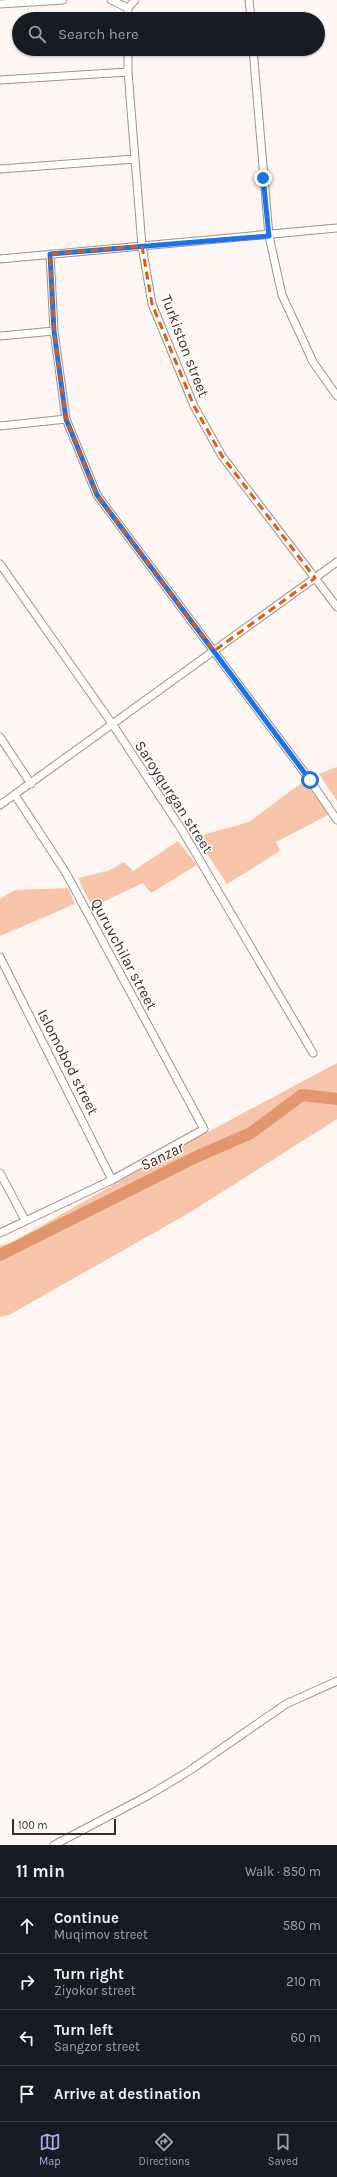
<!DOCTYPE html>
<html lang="en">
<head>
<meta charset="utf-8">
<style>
  :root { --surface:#171b24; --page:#242831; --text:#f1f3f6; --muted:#9ea1a6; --line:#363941; --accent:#aea8e0 }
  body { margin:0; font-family:Karla,sans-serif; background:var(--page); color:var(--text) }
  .scale { position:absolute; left:12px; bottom:10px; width:104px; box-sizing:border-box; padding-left:4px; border:2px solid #362f2c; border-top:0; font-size:11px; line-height:14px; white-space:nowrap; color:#362f2c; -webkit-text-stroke:3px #fff; paint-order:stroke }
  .stop { position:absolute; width:12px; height:12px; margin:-9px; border:3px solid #1a73e8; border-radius:50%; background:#fff }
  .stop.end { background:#1a73e8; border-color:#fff; box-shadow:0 1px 4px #0008 }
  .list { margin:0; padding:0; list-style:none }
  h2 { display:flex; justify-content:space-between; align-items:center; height:52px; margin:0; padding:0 16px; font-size:17px }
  h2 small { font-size:13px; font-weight:400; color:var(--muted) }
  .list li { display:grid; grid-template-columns:26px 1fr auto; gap:12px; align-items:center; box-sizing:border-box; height:56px; padding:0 16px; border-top:1px solid var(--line) }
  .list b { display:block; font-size:15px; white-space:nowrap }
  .list p { margin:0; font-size:13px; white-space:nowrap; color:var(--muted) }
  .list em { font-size:13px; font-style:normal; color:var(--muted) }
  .icon { flex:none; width:22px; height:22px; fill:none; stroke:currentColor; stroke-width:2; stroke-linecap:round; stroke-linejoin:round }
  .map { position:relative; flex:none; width:337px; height:1845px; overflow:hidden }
  .search { position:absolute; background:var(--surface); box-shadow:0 1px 3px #0004; left:12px; right:12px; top:12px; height:44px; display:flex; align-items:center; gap:10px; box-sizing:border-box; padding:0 14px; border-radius:22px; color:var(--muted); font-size:15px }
  .sheet { height:276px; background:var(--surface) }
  nav { display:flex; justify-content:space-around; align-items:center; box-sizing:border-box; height:56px; border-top:1px solid var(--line); background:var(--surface); font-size:11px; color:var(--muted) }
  nav a { display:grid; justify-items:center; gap:2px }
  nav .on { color:var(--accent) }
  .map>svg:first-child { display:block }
  .grass { fill:#f8c4a9 }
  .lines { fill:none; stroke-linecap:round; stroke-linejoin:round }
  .river { stroke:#e2966e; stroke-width:12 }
  .minor-casing { stroke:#a19189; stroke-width:9 }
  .minor { stroke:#fff; stroke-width:7 }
  .route { stroke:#1a73e8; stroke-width:5 }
  .marked { fill:none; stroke:#e8590c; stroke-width:3; stroke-dasharray:8 5; stroke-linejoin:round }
  .labels { text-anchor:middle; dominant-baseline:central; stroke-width:3; stroke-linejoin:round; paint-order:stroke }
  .street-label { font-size:15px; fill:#362f2c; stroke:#fff }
  .water-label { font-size:16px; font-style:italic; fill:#4e1f01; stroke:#fff }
</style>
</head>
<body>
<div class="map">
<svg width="337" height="1845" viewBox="0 0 337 1845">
  <rect width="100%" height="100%" fill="#fdf6f2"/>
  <!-- grass -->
  <path class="grass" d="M337,767V801L319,774Z
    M304,781L330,814L276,842L280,851L227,884L196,837L249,822Z
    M178,841L197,865L151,893L143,883L92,907L78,878L108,871L124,862L133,871Z
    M68,888L75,904L0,936V899L15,890Z
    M337,1063V1119L189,1213L9,1315L0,1317V1246L11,1243L180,1147Z"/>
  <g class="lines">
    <!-- river -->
    <path class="river" d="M0,1255L198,1156L251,1133L302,1095L337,1099"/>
    <!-- minor casing -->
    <g class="minor-casing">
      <path id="minor" d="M111,0L128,8
        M249,0L251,19
        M0,4L63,0
        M128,19V8L135,0
        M128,49V72L142,246L152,304L194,406L222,456L337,607
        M253,49L269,236L282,295L313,362L337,396
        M0,80L128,72
        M0,169L135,159
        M50,254L54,331L66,419L97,495L310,780L337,820
        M0,259L337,228
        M0,336L54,331
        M0,426L66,419
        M0,564L113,725L182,830L313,1053
        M0,737L31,784
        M0,805L337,562
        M0,957L112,1180
        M0,1173L25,1220
        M0,1233L112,1180L204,1129L66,873L15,795
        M54,1845L149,1795L189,1771L286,1704L337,1681"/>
    </g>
    <!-- minor -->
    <use href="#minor" class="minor"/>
  </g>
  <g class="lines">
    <!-- route -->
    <path class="route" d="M263,178L269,236L50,254L54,331L66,419L97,495L310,780"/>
  </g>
  <!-- marked area -->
  <path class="marked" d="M142,246L152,304L194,406L222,456L315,578L214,651L97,495L66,419L54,331L50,254Z"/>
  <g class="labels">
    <!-- street labels -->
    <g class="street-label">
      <text transform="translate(185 346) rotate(69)">Turkiston street</text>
      <text transform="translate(174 797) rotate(57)">Saroyqurgan street</text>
      <text transform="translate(124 954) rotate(62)">Quruvchilar street</text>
      <text transform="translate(68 1062) rotate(63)">Islomobod street</text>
    </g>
    <!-- water labels -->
    <g class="water-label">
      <text transform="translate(162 1156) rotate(-26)">Sanzar</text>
    </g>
  </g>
</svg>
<div class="scale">100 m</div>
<div class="stop" style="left:310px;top:780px"></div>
<div class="stop end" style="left:263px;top:178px"></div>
<div class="search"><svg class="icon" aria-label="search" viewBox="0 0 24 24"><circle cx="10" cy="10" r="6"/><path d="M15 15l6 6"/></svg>Search here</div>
</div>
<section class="sheet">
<h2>11 min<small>Walk · 850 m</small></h2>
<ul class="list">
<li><svg class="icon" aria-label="ahead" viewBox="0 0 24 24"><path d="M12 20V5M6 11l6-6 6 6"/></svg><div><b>Continue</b><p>Muqimov street</p></div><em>580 m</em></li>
<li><svg class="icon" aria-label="right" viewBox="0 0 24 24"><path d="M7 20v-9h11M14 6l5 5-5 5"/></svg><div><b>Turn right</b><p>Ziyokor street</p></div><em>210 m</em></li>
<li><svg class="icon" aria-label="left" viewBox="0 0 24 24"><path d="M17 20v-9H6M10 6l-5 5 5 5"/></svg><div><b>Turn left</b><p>Sangzor street</p></div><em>60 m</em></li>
<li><svg class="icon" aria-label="arrive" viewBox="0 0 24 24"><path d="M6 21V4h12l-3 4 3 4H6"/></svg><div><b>Arrive at destination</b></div></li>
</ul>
</section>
<nav>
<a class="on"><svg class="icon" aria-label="map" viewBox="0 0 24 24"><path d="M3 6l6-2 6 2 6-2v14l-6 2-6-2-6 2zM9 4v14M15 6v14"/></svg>Map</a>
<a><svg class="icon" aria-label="directions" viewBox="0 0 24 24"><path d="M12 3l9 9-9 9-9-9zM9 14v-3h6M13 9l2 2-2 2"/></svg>Directions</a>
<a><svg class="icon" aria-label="saved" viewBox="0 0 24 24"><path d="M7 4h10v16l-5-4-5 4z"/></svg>Saved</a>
</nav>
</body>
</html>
